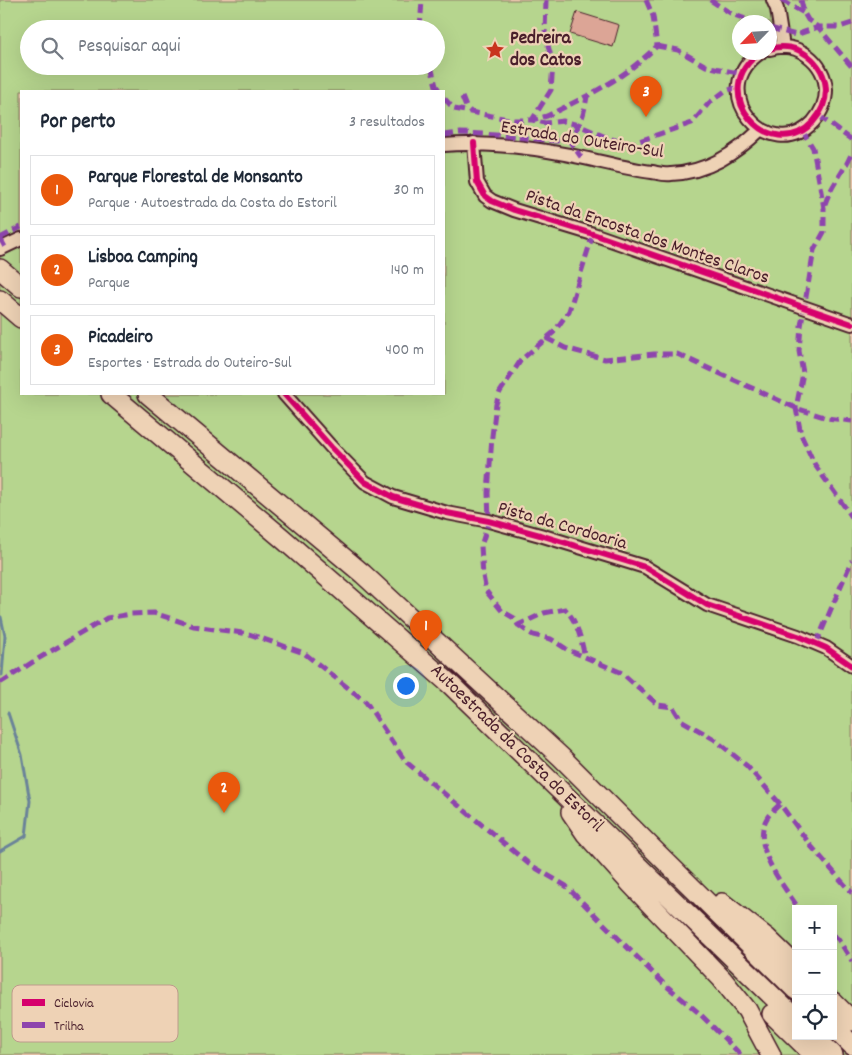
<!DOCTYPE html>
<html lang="pt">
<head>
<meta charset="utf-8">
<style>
  :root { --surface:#fff; --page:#f6f6f7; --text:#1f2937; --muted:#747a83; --line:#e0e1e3; --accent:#ea580c }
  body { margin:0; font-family:Dekko,sans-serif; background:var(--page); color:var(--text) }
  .controls { position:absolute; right:15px; bottom:15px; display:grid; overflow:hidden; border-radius:0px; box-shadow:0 5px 20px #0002 }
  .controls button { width:45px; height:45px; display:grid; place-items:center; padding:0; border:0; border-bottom:1px solid var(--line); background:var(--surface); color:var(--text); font:25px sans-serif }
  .compass { position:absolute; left:732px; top:15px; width:45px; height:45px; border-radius:50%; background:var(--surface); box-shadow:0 5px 20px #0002; rotate:245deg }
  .you { position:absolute; left:405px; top:685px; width:18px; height:18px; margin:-12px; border:4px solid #fff; border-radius:50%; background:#1a73e8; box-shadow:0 0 0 8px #1a73e833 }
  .badge { display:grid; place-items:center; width:32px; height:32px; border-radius:50%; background:var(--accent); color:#fff; font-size:16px; font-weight:700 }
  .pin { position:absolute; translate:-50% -41px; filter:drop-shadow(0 1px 2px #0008) }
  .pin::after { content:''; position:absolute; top:26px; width:18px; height:15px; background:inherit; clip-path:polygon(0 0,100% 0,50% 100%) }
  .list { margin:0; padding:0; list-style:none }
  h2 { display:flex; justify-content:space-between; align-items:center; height:65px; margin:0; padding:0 20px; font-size:21px }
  h2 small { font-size:16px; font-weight:400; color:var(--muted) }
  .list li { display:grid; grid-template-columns:32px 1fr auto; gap:15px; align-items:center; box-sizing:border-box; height:70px; margin:0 10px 10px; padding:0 10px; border:1px solid var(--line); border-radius:0px }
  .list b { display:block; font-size:19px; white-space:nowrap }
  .list p { margin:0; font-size:16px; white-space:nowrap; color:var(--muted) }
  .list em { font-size:16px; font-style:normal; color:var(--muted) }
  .icon { flex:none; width:28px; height:28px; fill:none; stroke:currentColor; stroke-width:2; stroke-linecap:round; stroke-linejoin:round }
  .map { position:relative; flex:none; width:852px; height:1055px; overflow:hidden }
  .search { position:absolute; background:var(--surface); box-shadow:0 5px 20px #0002; left:20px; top:20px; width:425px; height:55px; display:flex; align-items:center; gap:12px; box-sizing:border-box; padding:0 18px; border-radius:28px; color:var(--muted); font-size:19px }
  .panel { position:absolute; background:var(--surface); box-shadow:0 5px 20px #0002; left:20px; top:90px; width:425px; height:305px; border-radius:0px }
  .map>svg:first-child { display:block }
  .green { fill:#b6d58e; stroke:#807a5c; fill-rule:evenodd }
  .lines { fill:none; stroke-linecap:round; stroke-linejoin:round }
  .stream { stroke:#6b8399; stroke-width:3 }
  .building { fill:#dca596; stroke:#4a1f2b }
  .minor-casing { stroke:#4a1f2b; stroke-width:16 }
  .highway-casing { stroke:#4a1f2b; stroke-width:22 }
  .minor { stroke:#eed2b5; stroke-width:12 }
  .highway { stroke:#eed2b5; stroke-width:19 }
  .quiet { stroke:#8e44ad; stroke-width:5; stroke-dasharray:10 5; stroke-linecap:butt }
  .cycleway-casing { stroke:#eed2b5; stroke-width:9 }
  .cycleway { stroke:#d6006c; stroke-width:6 }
  .labels { text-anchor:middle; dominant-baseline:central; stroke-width:4.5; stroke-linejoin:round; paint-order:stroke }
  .poi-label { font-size:19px; font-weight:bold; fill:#4a1f2b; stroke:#eed2b5; text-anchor:start }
  .street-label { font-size:19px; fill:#4a1f2b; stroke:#eed2b5 }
  .key { fill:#eed2b5; stroke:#bd9c8c; stroke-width:1 }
  .key-label { font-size:14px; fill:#4a1f2b }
</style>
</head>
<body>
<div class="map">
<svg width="852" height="1055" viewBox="0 0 852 1055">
  <rect width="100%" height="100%" fill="#edc9af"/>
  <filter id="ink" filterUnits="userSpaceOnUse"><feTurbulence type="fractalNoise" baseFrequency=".02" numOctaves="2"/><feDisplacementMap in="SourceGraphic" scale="10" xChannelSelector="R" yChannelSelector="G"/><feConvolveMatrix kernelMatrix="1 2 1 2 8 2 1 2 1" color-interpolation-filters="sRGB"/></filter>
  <g filter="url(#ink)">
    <!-- green -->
    <path class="green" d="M0,0H852V1055H0ZM740,22H770V52H740ZM29,29H436V66H29ZM21,91H444V394H21ZM796,909H833V1036H796Z"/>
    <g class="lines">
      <!-- stream -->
      <path class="stream" d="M1,617L5,636L2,675
        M0,851L26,836L30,801L22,755L8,713"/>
    </g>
    <!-- building -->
    <path class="building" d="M577,12L619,25L613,47L570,34Z"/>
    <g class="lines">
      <!-- minor casing -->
      <g class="minor-casing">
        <path id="minor" d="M773,0L777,9L783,47
          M761,52C703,91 771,167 813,122C821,113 826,102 826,90C825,62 797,40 770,49
          M474,143L477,182L485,196L492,201L514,210L593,234L852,324
          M444,145C486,141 543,149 584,158C607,163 629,169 652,172C658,173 665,175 671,174C708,172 735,154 761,129
          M0,249L21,239
          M284,394L331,447L365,482L393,497L447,513L489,521L540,535L645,567L707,605L798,636L826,648L852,666"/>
      </g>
      <!-- highway casing -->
      <g class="highway-casing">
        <path id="highway" d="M0,269L21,287
          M0,300L21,318
          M111,394L282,538L451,685L796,1019
          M148,394L363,574L561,757L656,852L796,990
          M571,812L586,834L631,884L722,979L747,1010L771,1055
          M722,903L767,938L796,966
          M833,1002L852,1021
          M772,1014L814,1055
          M833,1026L852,1045
          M813,1036L833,1055"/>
      </g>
      <!-- minor -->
      <use href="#minor" class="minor"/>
      <!-- highway -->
      <use href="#highway" class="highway"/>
      <!-- quiet -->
      <path class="quiet" d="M546,0L545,34L553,64L551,90L532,120L545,123L563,121L578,125L608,138L630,144L692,123L709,103L725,91L739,87
        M646,0L653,16L657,46
        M710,0L732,14L753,22
        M781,0L804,13
        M801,0L804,13L808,20L818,27L852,67
        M770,28L796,35L818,27H840L852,23
        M420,29L422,0
        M657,46L678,50L706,66L742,74
        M431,66L436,86L440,91
        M462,97L466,107L472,113
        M444,98L454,109L514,120H532L547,116L587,96
        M819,116L852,140
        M802,130L813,148L824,208V232L814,250L801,326L799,351L803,373L796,408L801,435L815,465L852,517
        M444,135L460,133L485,134L557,141C579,139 584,115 587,96C616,80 633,69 657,46
        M568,139L581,157
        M825,204C831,185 845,171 852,152
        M593,234L569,311L554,332L521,360L500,392L496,404L492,436L488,493L489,521L481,546L483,576L486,591L502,611L514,618L518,625L544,613L565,609C578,622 581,640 585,657L622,673L658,705L673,707L681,720L714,739L747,766L780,804L811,846L852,893
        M0,238L21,227
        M0,238L5,247
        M546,338L565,348L605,359L654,354H677L796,408L827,418L852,421
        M518,625L533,635L551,639L568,650L585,657
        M816,644L852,560
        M0,683L36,660L107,618L131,614L154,613L194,626L249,634L304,653L366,702L405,761L529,864L566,886L663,983L699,1013L741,1055
        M780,804C776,808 770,813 767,818C750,847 784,886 799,909
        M833,935L838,939L852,961"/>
      <!-- cycleway casing -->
      <g class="cycleway-casing">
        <path id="cycleway" d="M761,52C703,91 771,167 813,122C821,113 826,102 826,90C825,62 797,40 770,49
          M474,143L477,182L485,196L492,201L514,210L593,234L852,324
          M284,394L331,447L365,482L393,497L447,513L489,521L540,535L645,567L707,605L798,636L826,648L852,666"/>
      </g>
      <!-- cycleway -->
      <use href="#cycleway" class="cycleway"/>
    </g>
  </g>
  <!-- icons -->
  <defs>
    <g id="sight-bare" transform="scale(1.5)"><path d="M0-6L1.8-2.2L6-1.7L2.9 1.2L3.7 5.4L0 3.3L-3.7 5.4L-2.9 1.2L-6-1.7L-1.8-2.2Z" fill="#c8321e" stroke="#eed2b5" stroke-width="2.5" paint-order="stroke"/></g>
  </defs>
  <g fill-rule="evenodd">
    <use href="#sight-bare" x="495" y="50"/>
  </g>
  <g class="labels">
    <!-- poi labels -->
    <g class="poi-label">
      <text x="510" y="39">Pedreira<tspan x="510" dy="22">dos Catos</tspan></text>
    </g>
    <!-- street labels -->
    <g class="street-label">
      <text transform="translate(582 141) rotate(9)">Estrada do Outeiro-Sul</text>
      <text transform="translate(647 238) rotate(19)">Pista da Encosta dos Montes Claros</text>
      <text transform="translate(562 527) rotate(16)">Pista da Cordoaria</text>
      <text transform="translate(516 749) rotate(44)">Autoestrada da Costa do Estoril</text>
    </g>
  </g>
  <!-- legend -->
  <rect x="12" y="985" width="166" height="57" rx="8" class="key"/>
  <rect x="22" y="999" width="23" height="7" fill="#d6006c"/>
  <rect x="22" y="1022" width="23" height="6" fill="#8e44ad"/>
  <g class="key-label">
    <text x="54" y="1007">Ciclovia</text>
    <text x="54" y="1030">Trilha</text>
  </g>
</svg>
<div class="controls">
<button>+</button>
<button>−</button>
<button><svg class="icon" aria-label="locate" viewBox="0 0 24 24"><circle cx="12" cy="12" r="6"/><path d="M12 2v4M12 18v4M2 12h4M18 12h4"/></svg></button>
</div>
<svg class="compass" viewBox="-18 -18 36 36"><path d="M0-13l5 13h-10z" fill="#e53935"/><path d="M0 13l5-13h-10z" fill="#747a83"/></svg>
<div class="you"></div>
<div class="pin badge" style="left:426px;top:651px">1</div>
<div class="pin badge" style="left:224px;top:813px">2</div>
<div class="pin badge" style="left:646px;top:117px">3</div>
<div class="search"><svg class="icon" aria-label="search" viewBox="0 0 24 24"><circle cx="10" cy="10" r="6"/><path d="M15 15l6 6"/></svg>Pesquisar aqui</div>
<section class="panel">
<h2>Por perto<small>3 resultados</small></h2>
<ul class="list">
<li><span class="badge">1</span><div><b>Parque Florestal de Monsanto</b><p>Parque · Autoestrada da Costa do Estoril</p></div><em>30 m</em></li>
<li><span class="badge">2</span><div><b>Lisboa Camping</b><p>Parque</p></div><em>140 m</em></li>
<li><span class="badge">3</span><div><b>Picadeiro</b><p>Esportes · Estrada do Outeiro-Sul</p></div><em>400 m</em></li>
</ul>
</section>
</div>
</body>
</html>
